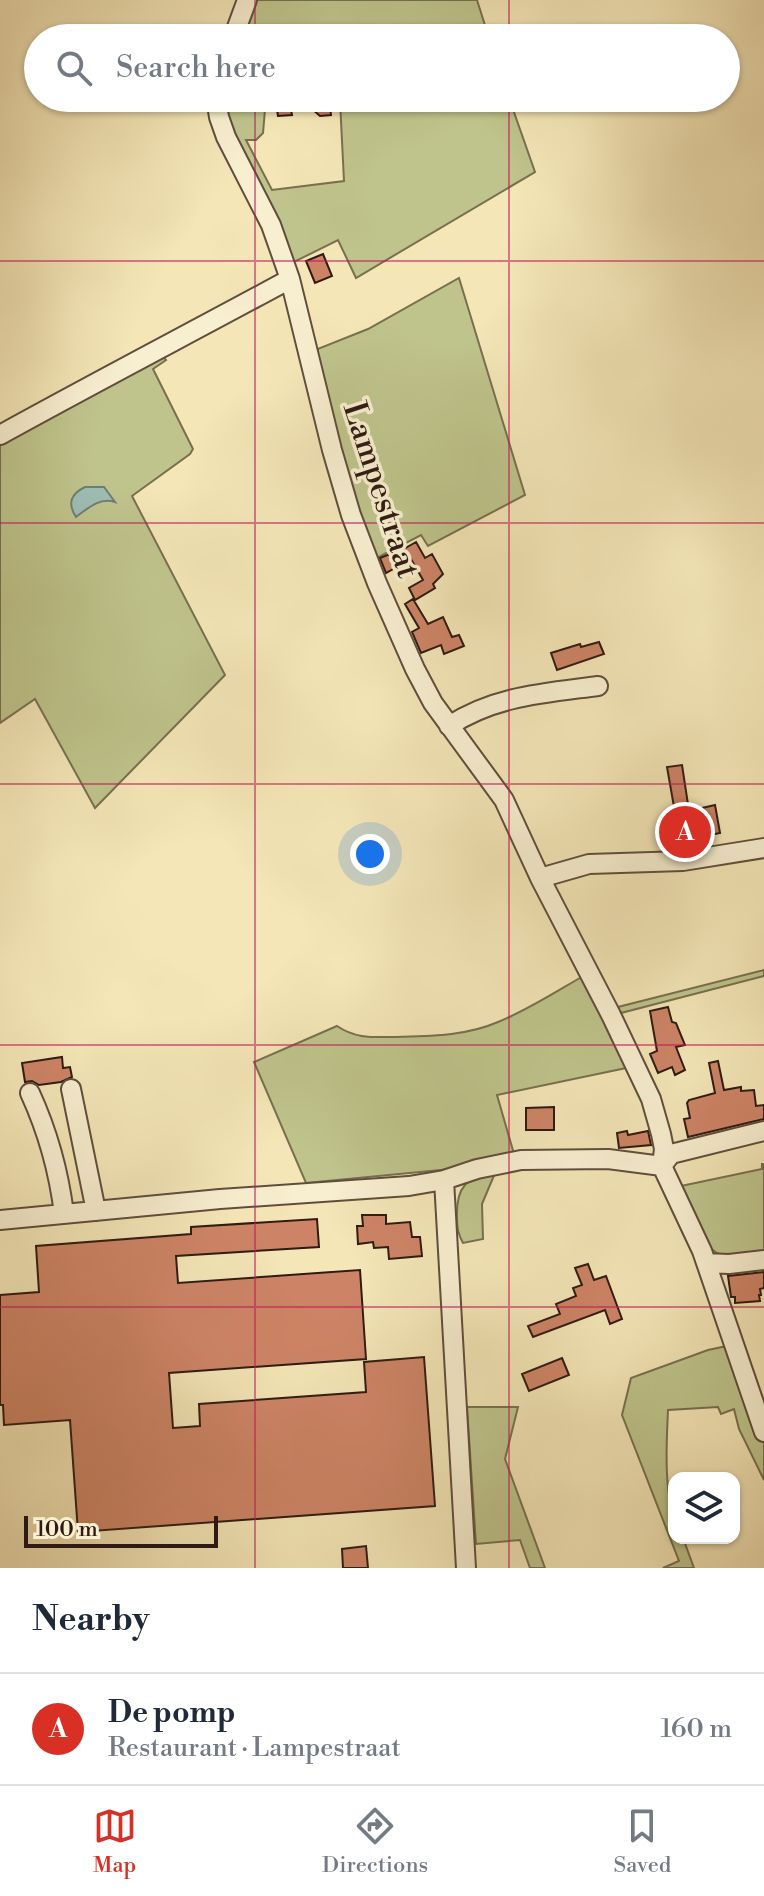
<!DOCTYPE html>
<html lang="en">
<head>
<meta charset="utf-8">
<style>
  :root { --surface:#fff; --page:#f6f6f7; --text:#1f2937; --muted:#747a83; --line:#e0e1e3; --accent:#d93025 }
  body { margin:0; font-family:"Libre Bodoni",serif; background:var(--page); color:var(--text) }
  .controls { position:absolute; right:24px; bottom:24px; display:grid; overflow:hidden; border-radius:16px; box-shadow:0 2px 6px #0004 }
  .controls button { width:72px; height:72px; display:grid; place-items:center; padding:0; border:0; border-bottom:2px solid var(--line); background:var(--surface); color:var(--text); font:40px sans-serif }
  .scale { position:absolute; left:24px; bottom:20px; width:194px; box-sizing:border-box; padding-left:8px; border:4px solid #2f1b13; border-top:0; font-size:22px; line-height:28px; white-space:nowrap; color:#2f1b13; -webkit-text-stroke:6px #f8efd0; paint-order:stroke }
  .you { position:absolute; left:370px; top:854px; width:28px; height:28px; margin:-20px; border:6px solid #fff; border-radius:50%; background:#1a73e8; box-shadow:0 0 0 12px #1a73e833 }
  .badge { display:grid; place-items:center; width:52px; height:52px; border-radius:50%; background:var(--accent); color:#fff; font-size:26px; font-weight:700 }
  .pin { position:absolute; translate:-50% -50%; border:4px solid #fff; box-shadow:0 2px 8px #0006 }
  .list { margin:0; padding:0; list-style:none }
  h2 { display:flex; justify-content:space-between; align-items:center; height:104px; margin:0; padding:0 32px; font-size:34px }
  h2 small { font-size:26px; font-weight:400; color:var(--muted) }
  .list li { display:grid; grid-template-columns:52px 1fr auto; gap:24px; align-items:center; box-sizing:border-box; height:112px; padding:0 32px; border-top:2px solid var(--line) }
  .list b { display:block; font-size:30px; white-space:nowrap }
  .list p { margin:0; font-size:26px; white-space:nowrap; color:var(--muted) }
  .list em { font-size:26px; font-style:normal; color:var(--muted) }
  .icon { flex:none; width:44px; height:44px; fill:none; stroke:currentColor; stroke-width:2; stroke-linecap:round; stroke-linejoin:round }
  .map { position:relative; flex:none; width:764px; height:1568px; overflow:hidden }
  .search { position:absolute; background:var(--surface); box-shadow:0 2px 6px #0004; left:24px; right:24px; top:24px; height:88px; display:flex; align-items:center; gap:20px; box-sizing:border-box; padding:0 28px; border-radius:44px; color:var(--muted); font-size:30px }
  .sheet { height:216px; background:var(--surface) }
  nav { display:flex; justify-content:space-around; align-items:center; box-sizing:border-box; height:112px; border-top:2px solid var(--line); background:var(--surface); font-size:22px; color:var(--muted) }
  nav a { display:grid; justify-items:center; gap:4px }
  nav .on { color:var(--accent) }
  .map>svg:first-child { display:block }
  .green { fill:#bfc48c; stroke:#777050; stroke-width:2 }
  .water { fill:#9dbeb5; stroke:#717d74; stroke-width:2 }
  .building { fill:#cd8466; stroke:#2f1b13; stroke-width:2 }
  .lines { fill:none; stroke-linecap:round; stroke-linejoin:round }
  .minor-casing { stroke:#604e3c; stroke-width:22 }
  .minor { stroke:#f8efd0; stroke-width:18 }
  .grid { fill:none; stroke:#c2185b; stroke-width:2; stroke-opacity:0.55 }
  .labels { text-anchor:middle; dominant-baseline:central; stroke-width:7; stroke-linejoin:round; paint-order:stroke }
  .street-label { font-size:32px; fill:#2f1b13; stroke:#f8efd0 }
</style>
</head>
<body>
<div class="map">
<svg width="764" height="1568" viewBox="0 0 764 1568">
  <rect width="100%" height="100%" fill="#f4e6b7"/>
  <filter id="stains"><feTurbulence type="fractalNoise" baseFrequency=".0025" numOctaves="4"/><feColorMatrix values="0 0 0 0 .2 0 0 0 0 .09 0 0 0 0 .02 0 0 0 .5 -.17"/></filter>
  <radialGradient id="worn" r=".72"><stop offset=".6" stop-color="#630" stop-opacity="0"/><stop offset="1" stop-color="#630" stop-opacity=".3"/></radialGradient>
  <!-- green -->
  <path class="green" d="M250,0H477L489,38H338C335,27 328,25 318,25L311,38H239Z
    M221,98H266L263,133L256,140H246L272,190L344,181L340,101L352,98H509L535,172L356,278L338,240L294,262C270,206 241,156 221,98Z
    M459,278L525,495L428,546L421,535L373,560L360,531L315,350L368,329Z
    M160,353L166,360L153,369L193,449L190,454L132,496L225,675L95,808L35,699L0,723V438Z
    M764,970V976L617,1014L614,1008Z
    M585,975L631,1067L497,1095L514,1154L451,1169L306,1183L254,1062L337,1026C356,1039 373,1037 396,1037C430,1036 466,1036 498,1022C528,1010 557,991 585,975Z
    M762,1164H764V1253C751,1255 732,1260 719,1254C703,1248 688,1202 681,1186L762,1169Z
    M495,1173L482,1204L483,1239L463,1243C458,1234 457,1228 457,1217C456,1187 466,1177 495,1173Z
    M727,1346L764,1440V1480L739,1429L734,1409L721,1414L718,1407L668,1410C667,1436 665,1461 668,1487C670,1505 674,1520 674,1538H683L694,1568H663L679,1561L622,1415L631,1378L708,1350Z
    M467,1407H518L505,1459L545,1568H530L520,1540L476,1544Z"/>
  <!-- water -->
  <path class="water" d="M85,487H104L115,502C100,497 88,508 76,517C67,503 71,494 85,487Z"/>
  <!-- building -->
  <path class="building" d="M275,98H329L331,115L320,116L311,108L291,110L292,115L278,116Z
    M323,254L332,276L315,283L306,261Z
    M416,542L425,558L432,554L443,574L433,584L435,588L415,600L409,588L423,580L411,559L386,573L380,558L392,553L393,555Z
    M413,599L428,624L443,617L452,637L459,635L464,646L444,654L441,645L421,653L412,632L419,628L405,604Z
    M599,642L604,654L557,670L551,653L580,644L581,647Z
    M682,765L689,811L715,805L720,833L680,841L667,767Z
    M668,1007L672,1022L676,1023L685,1045L676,1047L685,1070L675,1075L672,1067L658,1073L650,1054L657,1051L650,1011Z
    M62,1057L63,1068L70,1067L72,1077L61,1082L39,1085L32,1081L25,1082L22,1063Z
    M718,1061L724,1090L741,1087V1091L754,1090L756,1106L764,1105V1119L688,1137L684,1119L690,1118L687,1103L689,1100L715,1093L709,1063Z
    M554,1107V1130H526V1108Z
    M627,1131L628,1135L648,1131L651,1145L619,1148L617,1133Z
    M362,1215H386V1224L410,1222L412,1237H420L422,1256L389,1259L388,1247L374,1248L373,1242L358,1244L357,1226H363Z
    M317,1219L319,1247L176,1256L178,1283L360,1270L366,1359L169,1373L173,1428L200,1426L199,1404L366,1392L364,1362L424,1357L435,1506L78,1532L70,1420L4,1425L3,1405H0V1295L39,1292L36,1246L191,1234V1227Z
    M588,1264L594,1280L606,1276L622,1319L610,1324L605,1310L533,1337L528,1326L560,1314L556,1304L576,1296L573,1288L582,1285L575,1268Z
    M764,1272V1288L760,1289L761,1295H759L760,1301L735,1303V1297H731L728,1276Z
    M562,1358L569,1375L529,1391L522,1374Z
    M366,1546L368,1568H343L342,1549Z"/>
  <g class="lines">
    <!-- minor casing -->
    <g class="minor-casing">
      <path id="minor" d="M233,38L247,0
        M216,98L219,117L226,137L271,225L290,279L332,450L351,515L377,583L415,669L433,703L504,800L540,878L611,1015L651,1099L661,1134L664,1149L662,1166
        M0,435C96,382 194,331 290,279
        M449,726C494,696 545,693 598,686
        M540,878L589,864L683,861L764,848
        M71,1089L96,1211
        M30,1093C47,1130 59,1173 64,1214
        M662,1166L671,1154L764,1131
        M444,1180L466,1568
        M0,1220L220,1199L409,1186L444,1180L477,1169L521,1160L608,1159L662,1166L702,1251L764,1432
        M706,1263L729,1264L764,1260"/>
    </g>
    <!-- minor -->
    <use href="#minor" class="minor"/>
  </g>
  <!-- grid -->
  <path class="grid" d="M255,0V38M509,0V38M255,98V1568M509,98V1568M0,261H764M0,523H764M0,784H764M0,1045H764M0,1307H764"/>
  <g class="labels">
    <!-- street labels -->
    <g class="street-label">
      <text transform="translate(381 490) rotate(72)">Lampestraat</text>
    </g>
  </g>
  <rect width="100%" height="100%" filter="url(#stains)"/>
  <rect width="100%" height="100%" fill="url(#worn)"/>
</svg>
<div class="controls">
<button><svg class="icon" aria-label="layers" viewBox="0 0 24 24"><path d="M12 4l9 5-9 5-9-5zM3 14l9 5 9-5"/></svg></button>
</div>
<div class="scale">100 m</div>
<div class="you"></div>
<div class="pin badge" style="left:685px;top:832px">A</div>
<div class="search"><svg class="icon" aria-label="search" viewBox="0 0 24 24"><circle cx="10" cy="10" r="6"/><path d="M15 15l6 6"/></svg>Search here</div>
</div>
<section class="sheet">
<h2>Nearby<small></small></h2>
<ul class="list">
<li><span class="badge">A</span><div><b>De pomp</b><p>Restaurant · Lampestraat</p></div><em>160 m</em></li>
</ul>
</section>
<nav>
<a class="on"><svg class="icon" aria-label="map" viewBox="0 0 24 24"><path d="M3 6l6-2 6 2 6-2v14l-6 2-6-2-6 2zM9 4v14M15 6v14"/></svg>Map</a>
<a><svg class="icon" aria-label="directions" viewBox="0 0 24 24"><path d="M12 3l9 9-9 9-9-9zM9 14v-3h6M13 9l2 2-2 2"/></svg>Directions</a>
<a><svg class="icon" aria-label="saved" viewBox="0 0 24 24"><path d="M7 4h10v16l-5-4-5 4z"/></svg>Saved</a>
</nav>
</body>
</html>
